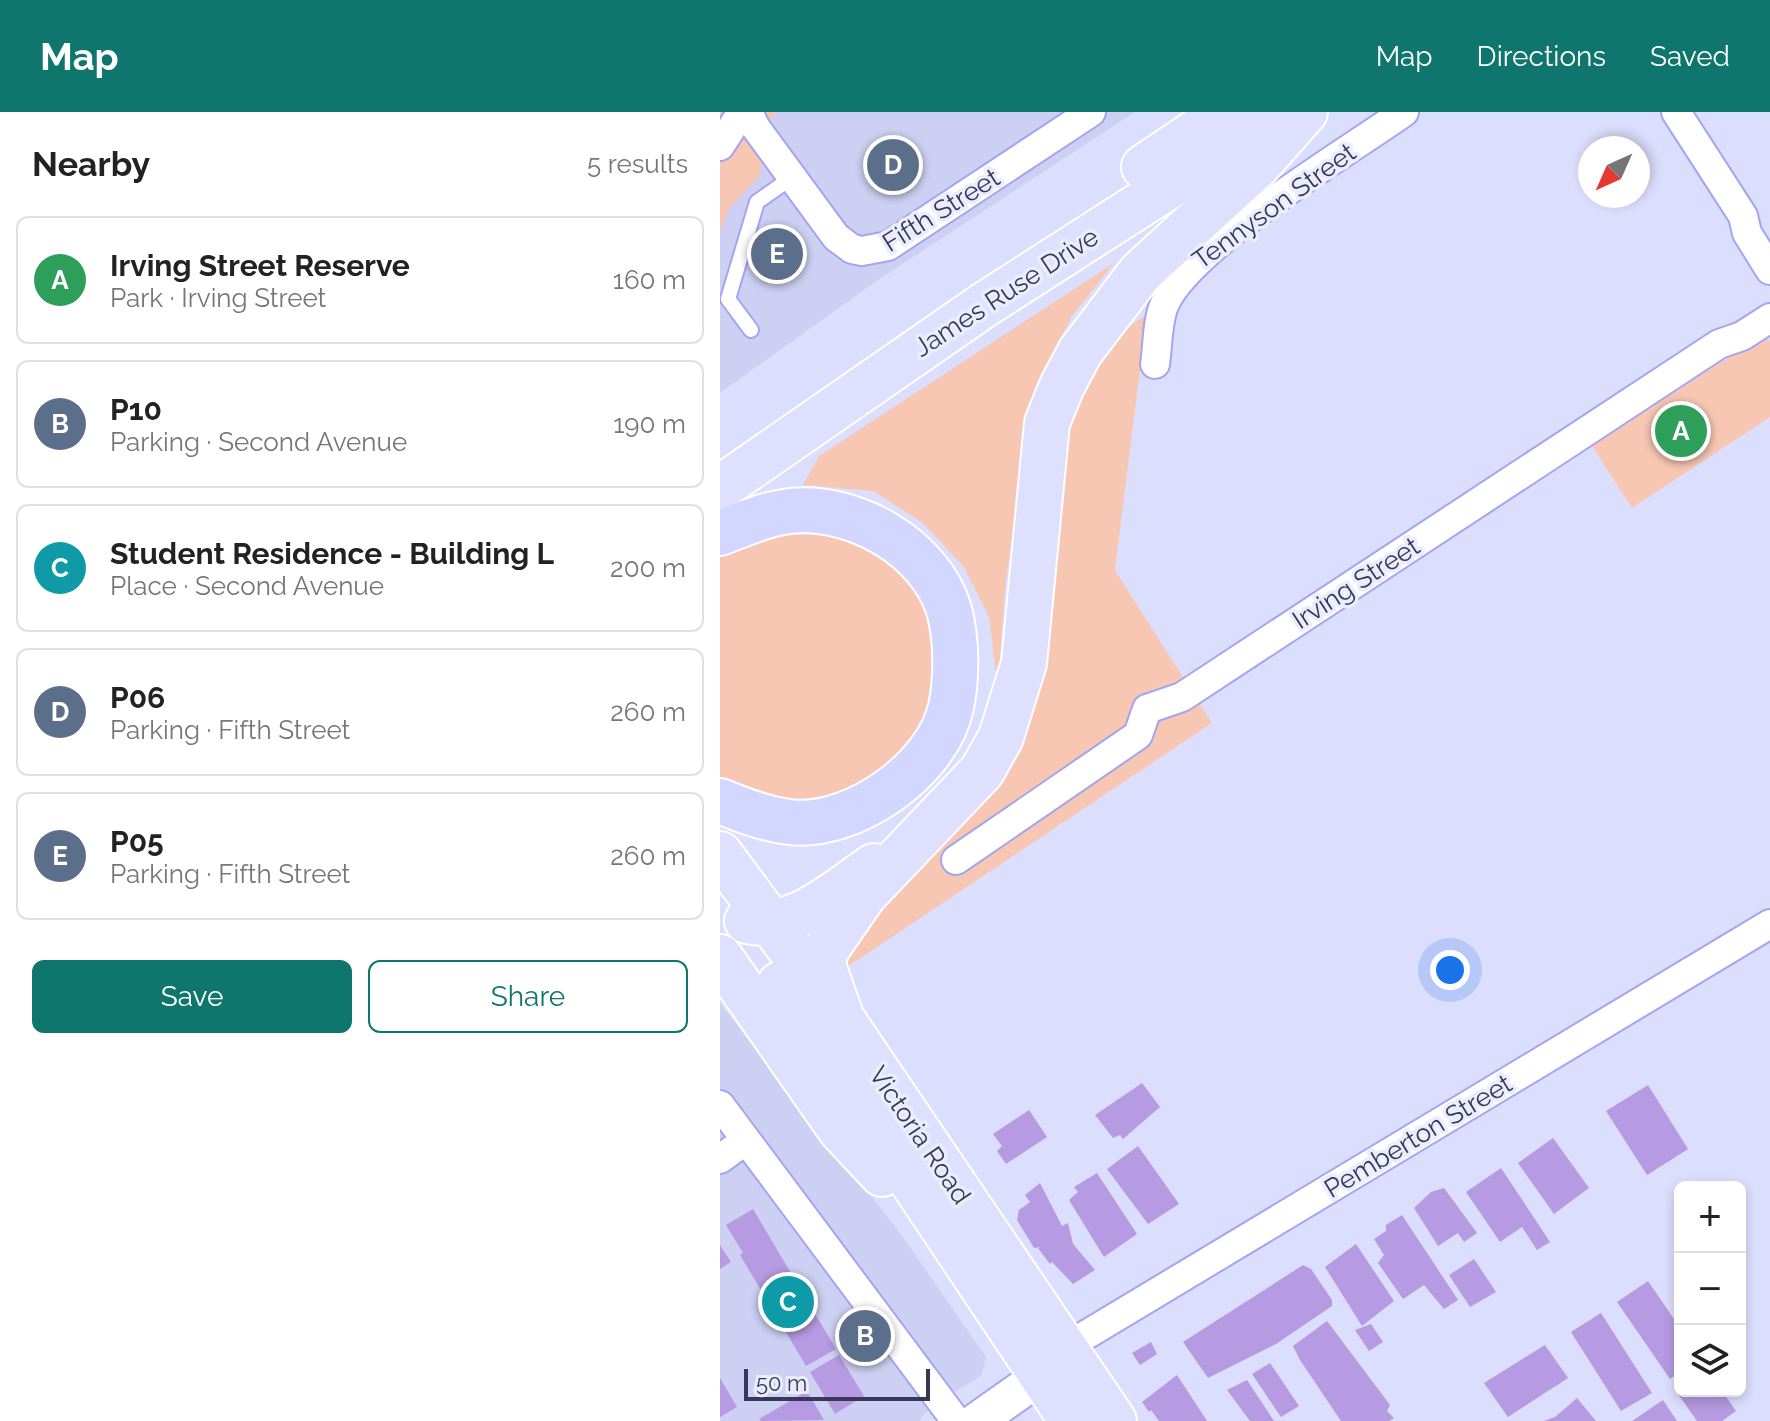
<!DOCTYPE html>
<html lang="en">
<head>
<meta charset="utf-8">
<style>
  :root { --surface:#fff; --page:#f6f6f6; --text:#222; --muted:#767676; --line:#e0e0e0; --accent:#0f766e }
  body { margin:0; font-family:Raleway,sans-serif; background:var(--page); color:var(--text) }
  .controls { position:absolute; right:24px; bottom:24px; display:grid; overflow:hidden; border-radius:12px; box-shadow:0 4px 12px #0003 }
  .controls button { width:72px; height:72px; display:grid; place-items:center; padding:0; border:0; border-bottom:2px solid var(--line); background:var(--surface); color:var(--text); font:40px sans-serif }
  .compass { position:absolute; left:858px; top:24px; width:72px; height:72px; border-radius:50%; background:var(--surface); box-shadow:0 4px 12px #0003; rotate:225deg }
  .scale { position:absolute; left:24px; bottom:20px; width:186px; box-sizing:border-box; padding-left:8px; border:4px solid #373857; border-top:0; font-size:22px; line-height:28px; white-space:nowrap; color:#373857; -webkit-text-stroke:6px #ebedfd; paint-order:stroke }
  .you { position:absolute; left:730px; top:858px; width:28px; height:28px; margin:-20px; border:6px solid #fff; border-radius:50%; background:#1a73e8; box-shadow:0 0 0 12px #1a73e833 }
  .badge { display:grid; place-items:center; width:52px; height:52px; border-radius:50%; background:var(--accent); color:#fff; font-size:26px; font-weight:700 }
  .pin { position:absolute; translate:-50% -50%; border:4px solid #fff; box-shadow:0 2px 8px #0006 }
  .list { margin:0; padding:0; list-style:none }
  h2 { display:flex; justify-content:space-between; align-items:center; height:104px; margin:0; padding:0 32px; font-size:34px }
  h2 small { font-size:26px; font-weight:400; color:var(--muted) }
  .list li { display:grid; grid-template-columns:52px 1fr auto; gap:24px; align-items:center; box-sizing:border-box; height:128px; margin:0 16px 16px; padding:0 16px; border:2px solid var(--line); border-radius:12px }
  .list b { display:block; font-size:30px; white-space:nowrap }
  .list p { margin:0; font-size:26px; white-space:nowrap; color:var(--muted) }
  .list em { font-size:26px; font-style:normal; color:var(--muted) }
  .actions { display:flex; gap:16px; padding:24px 32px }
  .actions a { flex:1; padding:18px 0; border:2px solid var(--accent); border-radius:12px; text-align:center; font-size:28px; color:var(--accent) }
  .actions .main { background:var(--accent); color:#fff }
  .icon { flex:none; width:44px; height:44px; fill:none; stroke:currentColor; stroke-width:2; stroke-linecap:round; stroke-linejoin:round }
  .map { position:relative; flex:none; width:1050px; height:1309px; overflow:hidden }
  header { display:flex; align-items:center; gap:48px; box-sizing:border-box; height:112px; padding:0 40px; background:var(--accent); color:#fff }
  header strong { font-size:38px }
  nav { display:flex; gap:44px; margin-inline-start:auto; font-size:28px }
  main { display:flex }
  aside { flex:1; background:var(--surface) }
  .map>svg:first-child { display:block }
  .built { fill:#cdd0f2 }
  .green { fill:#f8c7b4 }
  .building { fill:#b69ae2 }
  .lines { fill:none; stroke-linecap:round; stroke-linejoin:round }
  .service-casing { stroke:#a3a5f0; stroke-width:18 }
  .minor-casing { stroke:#a3a5f0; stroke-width:32 }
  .tertiary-casing { stroke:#a3a5f0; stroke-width:40 }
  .primary-casing { stroke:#fff; stroke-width:48 }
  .trunk-casing { stroke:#fff; stroke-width:48 }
  .service { stroke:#fff; stroke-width:14 }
  .minor { stroke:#fff; stroke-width:28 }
  .tertiary { stroke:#fff; stroke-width:36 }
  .primary { stroke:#dee0fe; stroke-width:44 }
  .trunk { stroke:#d3d6fe; stroke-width:44 }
  .labels { text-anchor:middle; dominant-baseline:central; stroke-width:7; stroke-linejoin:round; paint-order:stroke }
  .street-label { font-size:26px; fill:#373857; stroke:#ebedfd }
</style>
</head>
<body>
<header>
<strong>Map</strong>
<nav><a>Map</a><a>Directions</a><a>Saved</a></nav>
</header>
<main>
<aside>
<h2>Nearby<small>5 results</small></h2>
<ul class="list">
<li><span class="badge" style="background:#2e9e5b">A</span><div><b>Irving Street Reserve</b><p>Park · Irving Street</p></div><em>160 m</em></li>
<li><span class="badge" style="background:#5c6f8a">B</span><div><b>P10</b><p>Parking · Second Avenue</p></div><em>190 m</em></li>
<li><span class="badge" style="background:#0f9aa8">C</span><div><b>Student Residence - Building L</b><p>Place · Second Avenue</p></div><em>200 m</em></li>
<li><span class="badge" style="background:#5c6f8a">D</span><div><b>P06</b><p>Parking · Fifth Street</p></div><em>260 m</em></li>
<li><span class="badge" style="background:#5c6f8a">E</span><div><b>P05</b><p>Parking · Fifth Street</p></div><em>260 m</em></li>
</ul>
<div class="actions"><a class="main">Save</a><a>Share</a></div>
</aside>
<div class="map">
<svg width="1050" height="1309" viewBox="0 0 1050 1309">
  <rect width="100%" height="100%" fill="#dcdefd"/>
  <!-- built -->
  <path class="built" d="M0,0H415L158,168L0,281Z
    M0,891L183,1125L266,1245L261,1264L210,1295L199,1309H0Z"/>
  <!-- green -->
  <path class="green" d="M0,0H57L48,11L45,44L38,65L8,98L0,120Z
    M394,151L352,204L314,277L285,476L278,577L269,505L244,455L203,411L153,379L83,373L99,344Z
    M427,202L395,458L492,611L118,861L121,844L221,731L300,628L331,504L337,383L365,246Z
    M1044,222L1050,230V305L912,396L872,334Z
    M72,413C148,427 225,459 223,550C223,570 199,621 191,642L109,691L60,690L0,670V442Z"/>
  <!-- building -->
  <path class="building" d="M422,971L440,995L403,1027L400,1023L393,1026L375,1003Z
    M928,973L968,1037L927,1063L886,999Z
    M309,998L327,1025L286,1052L277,1039L282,1034L273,1022Z
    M833,1026L869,1076L834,1102L798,1051Z
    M418,1034L459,1092L428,1112L387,1057Z
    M781,1056L830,1130L817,1138L802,1115L780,1130L746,1080Z
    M377,1061L417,1122L384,1145L349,1088L358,1080L354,1075Z
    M320,1071L342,1114L348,1111L353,1132L375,1158L353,1172L332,1150L330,1152L318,1136L321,1135L314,1136L297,1108L299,1098L310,1090L305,1083Z
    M724,1076L757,1121L744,1130L738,1121L718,1134L694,1096L711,1080Z
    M33,1097L116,1237L86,1254L20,1143L23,1141L6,1113Z
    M682,1103L738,1188L724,1197L704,1173L683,1187L658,1151L664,1143L654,1127L666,1119V1113Z
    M636,1132L674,1189L642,1214L605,1155Z
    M0,1133L11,1150L0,1157Z
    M754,1147L776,1180L750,1195L729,1163Z
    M583,1153L591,1157L612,1188V1194L556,1232L488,1266L463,1230Z
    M928,1169L960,1216V1260L950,1267L897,1190Z
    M881,1201L932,1281L901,1299L851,1220Z
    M607,1209L670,1293L667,1299L674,1306L669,1309H621L580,1248L573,1234Z
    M651,1212L663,1230L649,1239L635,1218Z
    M431,1230L437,1242L420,1253L412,1241Z
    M825,1233L848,1266L788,1305L764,1271Z
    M119,1243L144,1284L115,1302L90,1260Z
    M550,1251L579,1294L561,1305L532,1262Z
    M457,1263L487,1309H439L431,1298L429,1300L422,1290Z
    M0,1266L17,1295L0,1305Z
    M527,1268L554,1309H530L507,1278Z
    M87,1279L104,1308L41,1309L39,1307Z
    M962,1279H1002L1016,1299L1002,1309H977L958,1282Z
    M857,1286L876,1309H824L835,1305Z
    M943,1288L957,1309H912Z"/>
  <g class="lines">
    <!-- service casing -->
    <g class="service-casing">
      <path id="service" d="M31,218L8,187L37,90L71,66"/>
    </g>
    <!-- minor casing -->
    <g class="minor-casing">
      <path id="minor" d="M28,0L36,16L116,125L132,137L142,139L168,134L371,0
        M956,0L1023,104L1027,121L1050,158
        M0,34L22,0
        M435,252C438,233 437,208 445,191C472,133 626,41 684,0
        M236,748L418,623L427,597L462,585L999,232L1022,224L1050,206
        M0,993L236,1309
        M0,1047L26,1028
        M346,1235L1050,812"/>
    </g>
    <!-- tertiary casing -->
    <g class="tertiary-casing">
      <path id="tertiary" d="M257,1309L322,1263"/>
    </g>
    <!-- primary casing -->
    <g class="primary-casing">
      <path id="primary" d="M424,55L506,0
        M0,376L264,193L524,26L568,6
        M0,742L122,907L394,1309
        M27,809C72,821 118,778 154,754
        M0,845L120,1017L162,1062
        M60,872L352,1309
        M122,907L103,853L106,838L144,783L262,659L281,625L304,551L327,311L342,274L360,240L420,161L539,52L585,0"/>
    </g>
    <!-- trunk casing -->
    <g class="trunk-casing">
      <path id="trunk" d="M0,421C23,412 45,402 70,399C133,392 210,435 229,498C237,527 237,566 231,595C218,657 133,718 69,710C45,707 22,698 0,689"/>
    </g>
    <!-- service -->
    <use href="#service" class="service"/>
    <!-- minor -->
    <use href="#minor" class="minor"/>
    <!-- tertiary -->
    <use href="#tertiary" class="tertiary"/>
    <!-- primary -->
    <use href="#primary" class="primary"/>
    <!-- trunk -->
    <use href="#trunk" class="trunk"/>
  </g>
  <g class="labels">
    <!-- street labels -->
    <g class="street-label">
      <text transform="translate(554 94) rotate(-36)">Tennyson Street</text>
      <text transform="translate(221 98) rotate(-32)">Fifth Street</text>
      <text transform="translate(286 180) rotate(-33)">James Ruse Drive</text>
      <text transform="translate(636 471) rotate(-33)">Irving Street</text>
      <text transform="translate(200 1023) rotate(56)">Victoria Road</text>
      <text transform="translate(698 1024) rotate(-31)">Pemberton Street</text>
    </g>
  </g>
</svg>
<div class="controls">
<button>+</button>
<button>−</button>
<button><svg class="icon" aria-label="layers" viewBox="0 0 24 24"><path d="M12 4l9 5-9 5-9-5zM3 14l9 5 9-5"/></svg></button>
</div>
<svg class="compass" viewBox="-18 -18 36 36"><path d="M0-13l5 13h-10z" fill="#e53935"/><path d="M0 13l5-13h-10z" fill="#767676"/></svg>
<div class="scale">50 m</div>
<div class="you"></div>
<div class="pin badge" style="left:961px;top:319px;background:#2e9e5b">A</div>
<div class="pin badge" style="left:145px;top:1224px;background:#5c6f8a">B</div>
<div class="pin badge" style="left:68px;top:1190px;background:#0f9aa8">C</div>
<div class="pin badge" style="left:173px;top:53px;background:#5c6f8a">D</div>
<div class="pin badge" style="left:57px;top:142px;background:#5c6f8a">E</div>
</div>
</main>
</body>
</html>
